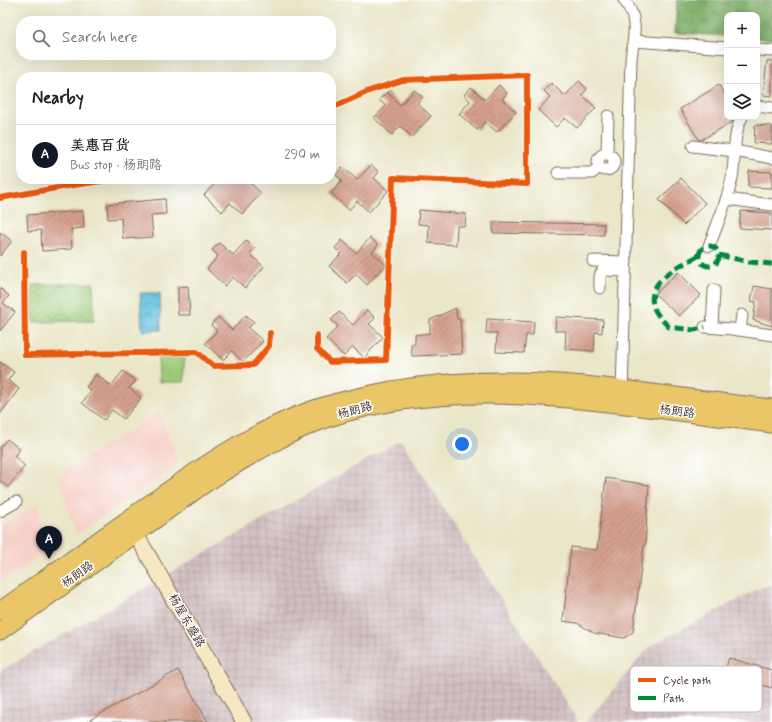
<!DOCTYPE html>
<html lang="en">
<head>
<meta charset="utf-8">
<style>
  :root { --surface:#fff; --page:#f6f6f6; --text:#222; --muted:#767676; --line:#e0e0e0; --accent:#111827 }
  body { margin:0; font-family:Mynerve,"LXGW WenKai TC",sans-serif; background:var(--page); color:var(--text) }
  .controls { position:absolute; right:12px; top:12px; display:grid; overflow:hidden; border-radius:8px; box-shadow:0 4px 16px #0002 }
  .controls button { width:36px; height:36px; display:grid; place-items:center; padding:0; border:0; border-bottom:1px solid var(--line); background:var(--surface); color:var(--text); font:20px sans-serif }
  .you { position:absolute; left:462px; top:444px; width:14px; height:14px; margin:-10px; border:3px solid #fff; border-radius:50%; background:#1a73e8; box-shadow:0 0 0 6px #1a73e833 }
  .badge { display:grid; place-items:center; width:26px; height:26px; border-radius:50%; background:var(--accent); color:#fff; font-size:13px; font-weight:700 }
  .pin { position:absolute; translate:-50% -33px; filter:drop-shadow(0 1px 2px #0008) }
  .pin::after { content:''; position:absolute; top:21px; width:14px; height:12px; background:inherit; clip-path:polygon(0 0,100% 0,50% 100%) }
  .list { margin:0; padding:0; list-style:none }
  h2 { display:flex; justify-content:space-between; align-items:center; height:52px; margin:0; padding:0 16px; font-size:17px }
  h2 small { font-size:13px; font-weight:400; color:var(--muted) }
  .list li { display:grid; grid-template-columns:26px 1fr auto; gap:12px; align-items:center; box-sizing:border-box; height:60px; padding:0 16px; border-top:1px solid var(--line) }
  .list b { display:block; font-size:15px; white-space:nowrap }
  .list p { margin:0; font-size:13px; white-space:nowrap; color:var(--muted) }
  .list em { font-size:13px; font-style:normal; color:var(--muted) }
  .icon { flex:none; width:22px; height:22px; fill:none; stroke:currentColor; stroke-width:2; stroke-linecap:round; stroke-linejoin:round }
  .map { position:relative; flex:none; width:772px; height:722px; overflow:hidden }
  .search { position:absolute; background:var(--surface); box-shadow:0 4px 16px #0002; left:16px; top:16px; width:320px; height:44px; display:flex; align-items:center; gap:10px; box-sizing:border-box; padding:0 14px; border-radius:16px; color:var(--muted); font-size:15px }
  .panel { position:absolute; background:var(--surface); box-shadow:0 4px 16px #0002; left:16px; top:72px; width:320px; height:112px; border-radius:16px }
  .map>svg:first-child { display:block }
  .built { fill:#f7d1c9 }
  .industrial { fill:url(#industrial-grid) }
  .grass { fill:url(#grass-dots); stroke:#6c7a4a }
  .forest { fill:url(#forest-crowns); stroke:#5c6c42 }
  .garden { fill:#9cc976; stroke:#6c7a4a }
  .water { fill:url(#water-waves); stroke:#4f7680 }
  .building { fill:url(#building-hatch) }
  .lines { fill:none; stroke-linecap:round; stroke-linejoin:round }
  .street-casing { stroke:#786c5a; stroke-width:13 }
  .secondary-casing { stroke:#786c5a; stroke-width:17 }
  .primary-casing { stroke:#786c5a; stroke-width:19 }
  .street { stroke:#fff; stroke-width:11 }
  .secondary { stroke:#f7e8c3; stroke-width:15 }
  .primary { stroke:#eac669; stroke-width:17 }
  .quiet { stroke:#00873e; stroke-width:5; stroke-dasharray:10 5; stroke-linecap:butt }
  .cycleway-casing { stroke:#fff; stroke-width:8 }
  .cycleway { stroke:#e8590c; stroke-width:6 }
  .labels { text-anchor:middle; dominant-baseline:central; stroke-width:3; stroke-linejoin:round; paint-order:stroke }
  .street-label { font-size:12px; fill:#3b2a1e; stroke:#fff }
  .key { fill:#fff; stroke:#c4bfbc; stroke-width:1 }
  .key-label { font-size:11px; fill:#3b2a1e }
</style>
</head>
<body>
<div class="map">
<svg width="772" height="722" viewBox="0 0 772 722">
  <defs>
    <pattern id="industrial-grid" width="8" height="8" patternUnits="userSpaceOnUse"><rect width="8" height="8" fill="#d2bfc1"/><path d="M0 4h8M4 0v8" fill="none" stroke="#b5a4a5"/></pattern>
    <pattern id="grass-dots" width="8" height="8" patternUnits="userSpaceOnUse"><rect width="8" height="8" fill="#9cc976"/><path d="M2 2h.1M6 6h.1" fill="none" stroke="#80a360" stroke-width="1.8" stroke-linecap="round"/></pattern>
    <pattern id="forest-crowns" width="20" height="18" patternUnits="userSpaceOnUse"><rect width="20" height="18" fill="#7dad67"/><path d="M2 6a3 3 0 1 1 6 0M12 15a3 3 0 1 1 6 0" fill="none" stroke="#688d54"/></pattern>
    <pattern id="water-waves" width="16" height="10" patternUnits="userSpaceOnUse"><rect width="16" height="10" fill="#63c1e1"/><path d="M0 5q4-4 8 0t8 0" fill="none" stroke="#539db6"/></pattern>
    <pattern id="building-hatch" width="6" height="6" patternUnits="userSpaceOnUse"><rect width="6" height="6" fill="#d5a08d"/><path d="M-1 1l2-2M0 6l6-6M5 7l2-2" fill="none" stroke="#ae8373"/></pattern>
  </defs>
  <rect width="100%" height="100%" fill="#fff"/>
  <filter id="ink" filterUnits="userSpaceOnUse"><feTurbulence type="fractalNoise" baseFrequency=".025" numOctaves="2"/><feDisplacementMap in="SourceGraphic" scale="8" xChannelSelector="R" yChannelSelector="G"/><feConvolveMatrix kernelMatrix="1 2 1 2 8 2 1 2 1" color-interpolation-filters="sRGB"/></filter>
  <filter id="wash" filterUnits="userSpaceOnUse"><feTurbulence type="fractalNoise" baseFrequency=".012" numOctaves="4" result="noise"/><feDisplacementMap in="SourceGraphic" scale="16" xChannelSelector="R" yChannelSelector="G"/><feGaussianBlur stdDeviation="0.9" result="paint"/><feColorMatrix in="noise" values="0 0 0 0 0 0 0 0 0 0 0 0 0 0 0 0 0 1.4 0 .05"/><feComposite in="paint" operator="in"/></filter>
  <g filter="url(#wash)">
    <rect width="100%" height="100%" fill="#eae6c8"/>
    <!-- built -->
    <path class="built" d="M159,412L179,462L169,471L76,535L59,477L70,467Z
      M39,504L40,555L0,583V526Z"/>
    <!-- industrial -->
    <path class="industrial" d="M401,440L578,721L577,722H0V671Z
      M772,584V722H586L649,647L754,591Z"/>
    <!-- grass -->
    <path class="grass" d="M93,283L94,321L32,322V285Z"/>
    <!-- forest -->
    <path class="forest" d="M677,0H772V39L757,38V15H727V36L675,33Z"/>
    <!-- garden -->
    <path class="garden" d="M158,357H184V382H159Z"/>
    <!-- water -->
    <path class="water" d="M140,293H160L161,330L142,331Z"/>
    <g id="blocks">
      <!-- building -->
      <path class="building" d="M767,61H772V96L763,95Z
        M579,81L587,89L582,95L596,108L577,128L565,118L556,127L538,110L550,97L544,91L551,83L565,96Z
        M499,85L507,93L502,99L516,112L497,132L485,122L477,130L459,114L470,101L464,95L471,87L485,100Z
        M719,85L727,99V117H734L732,122L701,140H699L680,109Z
        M414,90L423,97L417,103L431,116L412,137L400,126L392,135L374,118L386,106L379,100L387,92L400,105Z
        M755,125L772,126V144L754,143Z
        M371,165L379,172L374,178L388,191L369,212L357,201L349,210L331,193L342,181L336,175L343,167L357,180Z
        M749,171L772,172V188L748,187Z
        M681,178L705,203L684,225L659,200Z
        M219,179H246L261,193L242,214L230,203L222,212L204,195Z
        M165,199L166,214L151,215L153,237L123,239L121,218L108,219L107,204Z
        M419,210L466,214L465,226H457L456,245L428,243L429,225L418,224Z
        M83,211L84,228L71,229L72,249L42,251L41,230L28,231L27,215Z
        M741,211L772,213V230L739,228Z
        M493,222L604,224V235L493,233Z
        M0,232L12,241L0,256Z
        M370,238L378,245L372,252L386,265L367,285L356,274L347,283L329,266L341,254L335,248L342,240L356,253Z
        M247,240L255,248L250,254L264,267L245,288L233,277L225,286L207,269L218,256L212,250L219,243L233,255Z
        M678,272L701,295L679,316L655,294Z
        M188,286L190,315H178V287Z
        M754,286L772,289V326L753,320L756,302L751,301Z
        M0,288L9,296L3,303L15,312L0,331Z
        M456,308L457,319H460L462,354L412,356L411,344H415V335L430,333V320Z
        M367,310L375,318L369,324L383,337L364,358L353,347L344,356L326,339L338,326L331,320L339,312L353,325Z
        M246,315L254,322L248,328L263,341L243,362L232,351L223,360L205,343L217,331L211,325L218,317L232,330Z
        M556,317L603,320L602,333L595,332L594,351L565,349L566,331H555Z
        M487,319L534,322L533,335H526L524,353L496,352L497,333H486Z
        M0,362L14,372L8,380L19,389L0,414Z
        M123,371L136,381L129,388L141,398L124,419L112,410L104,420L82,403L91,391L86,387L96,374L111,386Z
        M7,439L20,449L14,456L25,466L8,487L0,481V447Z
        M606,478L649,485L645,545H644L633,632L624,638L594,633L577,623L563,621L571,547L597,550Z
        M729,658L772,670V688L724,674Z
        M178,670L208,722H86Z"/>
    </g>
  </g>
  <g filter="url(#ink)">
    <use href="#blocks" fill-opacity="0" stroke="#786c5a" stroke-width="1"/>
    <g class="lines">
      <!-- street casing -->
      <g class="street-casing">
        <path id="street" d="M635,41L727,48
          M757,50L772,51
          M757,106L772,108
          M693,146L734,151L772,158
          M607,153L608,116
          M598 162a8 8 0 1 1 16 0a8 8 0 1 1-16 0Z
          M558,173H592L599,167
          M727,199L772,205
          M709,246C718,223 727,202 732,178C736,157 732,136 742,117
          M593,261L626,262
          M600,288V276L603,270L625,271
          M705,327L732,329L772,335
          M712,327L714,290
          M740,330L742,315
          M622,394L631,60C633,38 640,20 624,0
          M0,511L16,502"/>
      </g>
      <!-- secondary casing -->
      <g class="secondary-casing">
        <path id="secondary" d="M130,524L244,722"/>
      </g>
      <!-- primary casing -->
      <g class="primary-casing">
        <path id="primary" d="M0,611C43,580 87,549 130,518C180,482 230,445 286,420C320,405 355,397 391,390C427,384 464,381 500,381C591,380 682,399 772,408
          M0,631L206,483C245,459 285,433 329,418C432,384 543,394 649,408C690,413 731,419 772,424"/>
      </g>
      <!-- street -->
      <use href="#street" class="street"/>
      <!-- secondary -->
      <use href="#secondary" class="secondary"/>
      <!-- primary -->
      <use href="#primary" class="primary"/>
      <!-- quiet -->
      <path class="quiet" d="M699 256a10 10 0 1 1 20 0a10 10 0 1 1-20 0Z
        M719,255L749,262L772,264
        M698,256C680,266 644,281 654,308C656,314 664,322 669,327L694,330L705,327"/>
      <!-- cycleway casing -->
      <g class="cycleway-casing">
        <path id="cycleway" d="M0,198L74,185L117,179
          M24,252L25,355L197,352L213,366L253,365L269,346L270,333
          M317,335V349L330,362L386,360L393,178L527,184V75L403,80L369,91L331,108"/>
      </g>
      <!-- cycleway -->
      <use href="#cycleway" class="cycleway"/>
    </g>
  </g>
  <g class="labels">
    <!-- street labels -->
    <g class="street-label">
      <text transform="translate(355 411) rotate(-15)">杨朗路</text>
      <text transform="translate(677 412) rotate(8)">杨朗路</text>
      <text transform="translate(78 575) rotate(-36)">杨朗路</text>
      <text transform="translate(186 621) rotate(60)">杨屋东盛路</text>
    </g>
  </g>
  <!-- legend -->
  <rect x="630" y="666" width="132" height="46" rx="6" class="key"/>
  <rect x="638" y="678" width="18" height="4" fill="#e8590c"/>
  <rect x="638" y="696" width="18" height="4" fill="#00873e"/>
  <g class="key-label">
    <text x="663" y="684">Cycle path</text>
    <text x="663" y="702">Path</text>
  </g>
</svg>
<div class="controls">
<button>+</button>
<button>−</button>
<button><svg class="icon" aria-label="layers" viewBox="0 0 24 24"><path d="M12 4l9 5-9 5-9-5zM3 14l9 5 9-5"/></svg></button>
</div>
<div class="you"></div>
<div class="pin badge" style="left:49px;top:559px">A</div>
<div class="search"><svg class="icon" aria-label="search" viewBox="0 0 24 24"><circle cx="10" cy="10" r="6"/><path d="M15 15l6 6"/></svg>Search here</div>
<section class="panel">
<h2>Nearby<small></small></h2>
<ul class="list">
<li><span class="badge">A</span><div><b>美惠百货</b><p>Bus stop · 杨朗路</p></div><em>290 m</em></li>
</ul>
</section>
</div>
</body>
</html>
